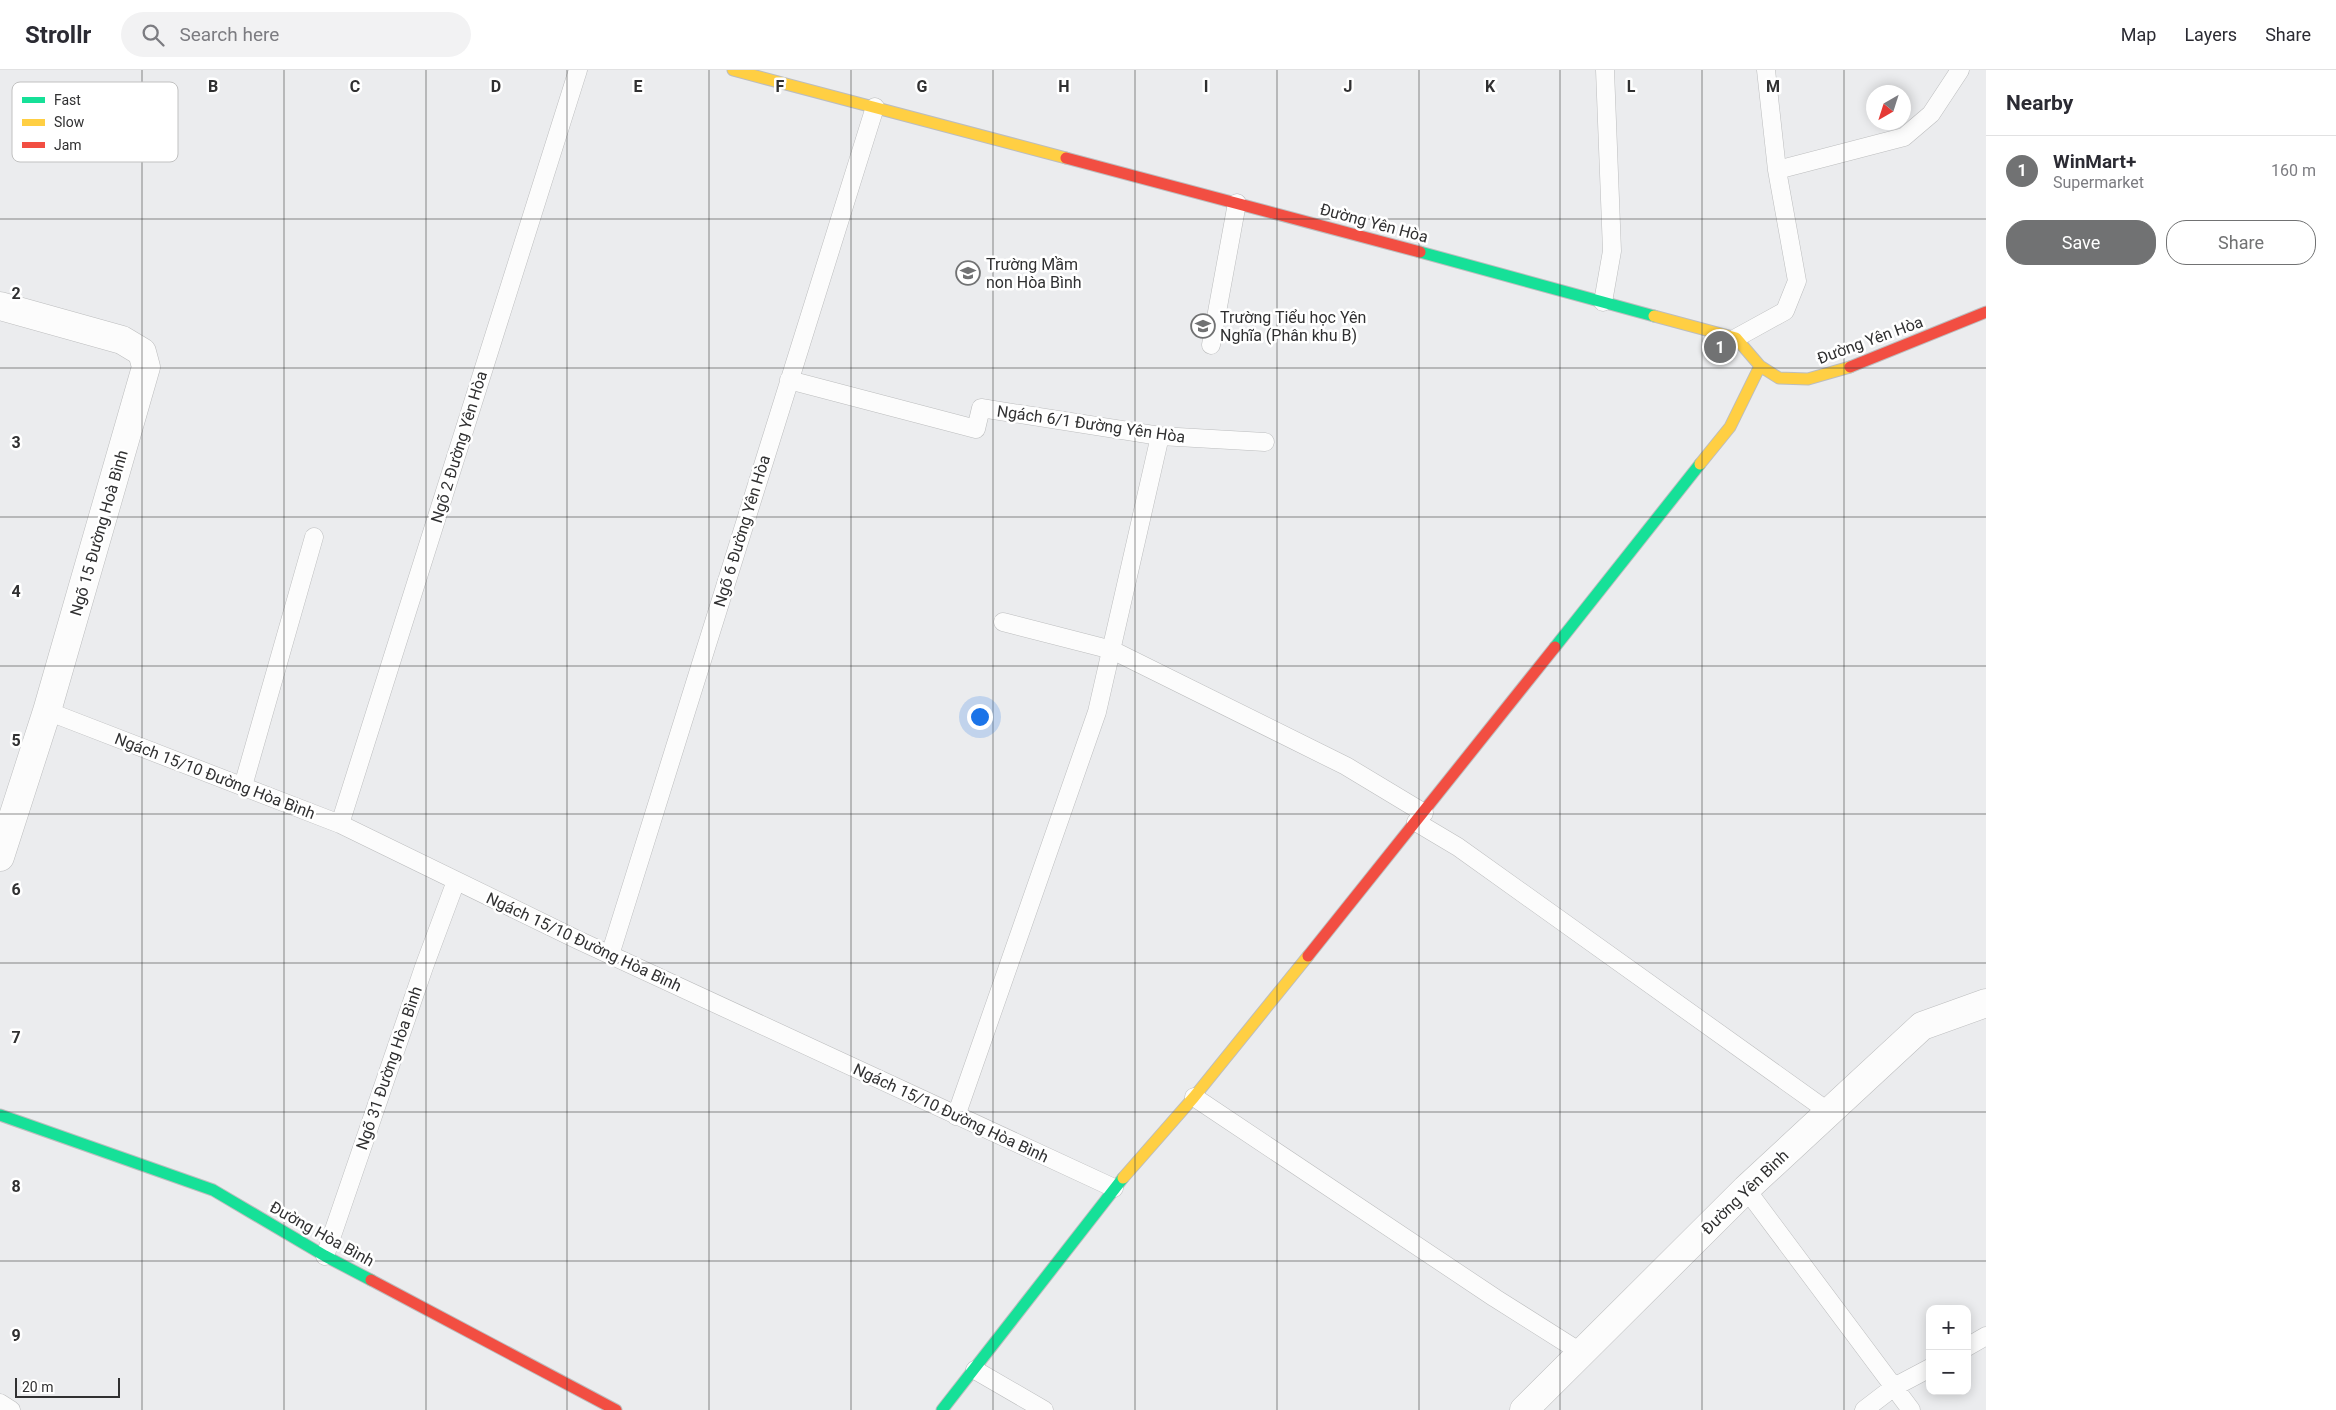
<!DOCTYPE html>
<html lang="en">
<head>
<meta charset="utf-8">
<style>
  :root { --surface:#fff; --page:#f2f2f3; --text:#2b2b33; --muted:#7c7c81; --line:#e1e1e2; --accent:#717273 }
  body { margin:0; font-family:Roboto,sans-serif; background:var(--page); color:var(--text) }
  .controls { position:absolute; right:15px; bottom:15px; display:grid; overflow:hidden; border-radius:10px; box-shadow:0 2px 12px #0003 }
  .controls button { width:45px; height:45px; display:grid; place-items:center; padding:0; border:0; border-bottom:1px solid var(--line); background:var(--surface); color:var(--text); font:25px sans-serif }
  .compass { position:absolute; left:1866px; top:15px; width:45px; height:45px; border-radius:50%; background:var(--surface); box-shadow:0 2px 12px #0003; rotate:219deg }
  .scale { position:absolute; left:15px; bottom:12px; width:105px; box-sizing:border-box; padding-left:5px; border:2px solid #303031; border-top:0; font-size:14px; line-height:18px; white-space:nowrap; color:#303031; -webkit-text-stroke:4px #fff; paint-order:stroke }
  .you { position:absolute; left:979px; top:646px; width:18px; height:18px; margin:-12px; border:4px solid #fff; border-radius:50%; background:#1a73e8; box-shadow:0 0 0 8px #1a73e833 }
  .badge { display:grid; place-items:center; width:32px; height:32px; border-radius:50%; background:var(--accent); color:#fff; font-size:16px; font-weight:700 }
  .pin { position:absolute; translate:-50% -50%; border:2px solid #fff; box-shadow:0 1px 5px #0006 }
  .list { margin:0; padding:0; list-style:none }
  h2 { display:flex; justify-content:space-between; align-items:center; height:65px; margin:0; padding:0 20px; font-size:21px }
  h2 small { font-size:16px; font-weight:400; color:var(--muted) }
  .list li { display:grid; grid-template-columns:32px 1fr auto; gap:15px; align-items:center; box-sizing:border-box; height:70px; padding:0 20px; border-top:1px solid var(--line) }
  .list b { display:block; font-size:19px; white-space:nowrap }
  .list p { margin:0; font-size:16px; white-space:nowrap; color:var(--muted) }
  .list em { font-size:16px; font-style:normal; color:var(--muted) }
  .actions { display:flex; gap:10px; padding:15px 20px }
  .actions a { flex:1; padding:11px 0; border:1px solid var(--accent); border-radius:20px; text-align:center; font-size:18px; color:var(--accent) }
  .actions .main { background:var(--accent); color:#fff }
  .icon { flex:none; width:28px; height:28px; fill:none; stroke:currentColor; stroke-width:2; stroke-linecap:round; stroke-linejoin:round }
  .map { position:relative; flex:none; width:1986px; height:1340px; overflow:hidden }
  header { display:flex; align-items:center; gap:30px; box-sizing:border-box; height:70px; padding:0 25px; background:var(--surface); border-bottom:1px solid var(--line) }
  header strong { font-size:24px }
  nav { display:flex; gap:28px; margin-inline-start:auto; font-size:18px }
  .search { width:350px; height:45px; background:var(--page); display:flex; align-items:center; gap:12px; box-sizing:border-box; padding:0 18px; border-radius:28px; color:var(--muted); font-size:19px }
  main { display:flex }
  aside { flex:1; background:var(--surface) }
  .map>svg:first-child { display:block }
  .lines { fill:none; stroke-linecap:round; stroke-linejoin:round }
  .lane-casing { stroke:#bcbdbe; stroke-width:19 }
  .street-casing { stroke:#bcbdbe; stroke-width:29 }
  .fast-casing { stroke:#bcbdbe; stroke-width:13 }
  .slow-casing { stroke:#bcbdbe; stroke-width:13 }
  .jam-casing { stroke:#bcbdbe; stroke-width:13 }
  .lane { stroke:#fcfcfc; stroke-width:18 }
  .street { stroke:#fcfcfc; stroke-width:28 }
  .fast { stroke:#16e098; stroke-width:11 }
  .slow { stroke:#ffcf43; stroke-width:11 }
  .jam { stroke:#f24e42; stroke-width:11 }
  .grid { fill:none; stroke:#303031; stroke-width:1; stroke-opacity:0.55 }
  .labels { text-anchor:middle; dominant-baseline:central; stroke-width:5; stroke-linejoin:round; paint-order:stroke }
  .street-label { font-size:16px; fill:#303031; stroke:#fff }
  .poi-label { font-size:16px; fill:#303031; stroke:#fff; text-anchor:start }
  .key { fill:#fff; stroke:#c1c1c1; stroke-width:1 }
  .key-label { font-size:14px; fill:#303031 }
  .grid-label { font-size:16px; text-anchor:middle; font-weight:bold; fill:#303031; stroke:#fff; stroke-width:5; stroke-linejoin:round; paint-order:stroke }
</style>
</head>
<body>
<header>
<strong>Strollr</strong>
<div class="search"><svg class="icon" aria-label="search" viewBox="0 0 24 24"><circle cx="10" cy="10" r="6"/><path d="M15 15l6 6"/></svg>Search here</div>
<nav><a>Map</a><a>Layers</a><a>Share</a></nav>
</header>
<main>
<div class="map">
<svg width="1986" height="1340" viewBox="0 0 1986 1340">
  <rect width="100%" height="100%" fill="#ebecee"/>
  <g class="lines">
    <!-- lane casing -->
    <g class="lane-casing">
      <path id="lane" d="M1777,100L1904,67L1931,44L1960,0
        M1603,232L1612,181L1605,0
        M1736,268L1785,241L1797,211L1777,100L1766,0
        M1211,275L1237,133
        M789,310L976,359L981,338L1160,366L1265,372
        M1003,552L1112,580L1346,696L1424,743
        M47,641L340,754L578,870L1114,1118
        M243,716L314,467
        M1416,752L1458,777L1829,1042
        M340,754L578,0
        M610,885L875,37
        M1194,1027L1495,1228L1582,1283
        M956,1046L1097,642L1160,366
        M1746,1119L1911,1340
        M325,1186L424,897L456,811
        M1967,1277L1986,1266
        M975,1300L1044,1340
        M0,1333L11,1340
        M1864,1340L1894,1317L1930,1298"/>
    </g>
    <!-- street casing -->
    <g class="street-casing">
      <path id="street" d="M0,236L122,270L142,282L146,297L47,641L0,787
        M1524,1340L1746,1119L1922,956L1986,933"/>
    </g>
    <!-- fast casing -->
    <g class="fast-casing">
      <path id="fast" d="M1420,182L1654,246
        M1555,577L1700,394
        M0,1045L213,1120L325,1186L371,1210
        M942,1340L1123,1108"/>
    </g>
    <!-- slow casing -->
    <g class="slow-casing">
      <path id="slow" d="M733,0L1066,88
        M1654,246L1736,268L1760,296L1779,308L1808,309L1850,297
        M1700,394L1730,357L1760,296
        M1123,1108L1194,1027L1308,886"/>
    </g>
    <!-- jam casing -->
    <g class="jam-casing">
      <path id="jam" d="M1066,88L1420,182
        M1850,297L1986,242
        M1308,886L1555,577
        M371,1210L616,1340"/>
    </g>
    <!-- lane -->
    <use href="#lane" class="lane"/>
    <!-- street -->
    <use href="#street" class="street"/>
    <!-- fast -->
    <use href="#fast" class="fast"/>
    <!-- slow -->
    <use href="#slow" class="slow"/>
    <!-- jam -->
    <use href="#jam" class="jam"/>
  </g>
  <!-- grid -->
  <path class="grid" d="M142,0V1340M284,0V1340M426,0V1340M567,0V1340M709,0V1340M851,0V1340M993,0V1340M1135,0V1340M1277,0V1340M1419,0V1340M1560,0V1340M1702,0V1340M1844,0V1340M0,149H1986M0,298H1986M0,447H1986M0,596H1986M0,744H1986M0,893H1986M0,1042H1986M0,1191H1986"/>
  <!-- icons -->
  <defs>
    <g id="school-ring" transform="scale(1.25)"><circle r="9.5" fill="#fff" stroke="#717273" stroke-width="1.5"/><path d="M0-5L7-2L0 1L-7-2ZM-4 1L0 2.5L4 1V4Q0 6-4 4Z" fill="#717273"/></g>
  </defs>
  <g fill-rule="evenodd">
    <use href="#school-ring" x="968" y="203"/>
    <use href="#school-ring" x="1203" y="256"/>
  </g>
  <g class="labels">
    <!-- street labels -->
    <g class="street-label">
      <text transform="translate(1374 153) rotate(15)">Đường Yên Hòa</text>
      <text transform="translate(1870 270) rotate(-20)">Đường Yên Hòa</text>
      <text transform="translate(1091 354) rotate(8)">Ngách 6/1 Đường Yên Hòa</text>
      <text transform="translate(459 377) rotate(-73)">Ngõ 2 Đường Yên Hòa</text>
      <text transform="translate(742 461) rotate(-73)">Ngõ 6 Đường Yên Hòa</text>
      <text transform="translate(99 463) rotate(-74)">Ngõ 15 Đường Hoà Bình</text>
      <text transform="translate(215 706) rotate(21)">Ngách 15/10 Đường Hòa Bình</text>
      <text transform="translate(584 872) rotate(25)">Ngách 15/10 Đường Hòa Bình</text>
      <text transform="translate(389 998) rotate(-71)">Ngõ 31 Đường Hòa Bình</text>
      <text transform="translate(951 1043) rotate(25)">Ngách 15/10 Đường Hòa Bình</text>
      <text transform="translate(1745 1122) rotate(-44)">Đường Yên Bình</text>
      <text transform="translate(322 1164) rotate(29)">Đường Hòa Bình</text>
    </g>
    <!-- poi labels -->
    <g class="poi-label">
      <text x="986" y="194">Trường Mầm<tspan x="986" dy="18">non Hòa Bình</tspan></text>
      <text x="1220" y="247">Trường Tiểu học Yên<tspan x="1220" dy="18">Nghĩa (Phân khu B)</tspan></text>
    </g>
  </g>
  <!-- legend -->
  <rect x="12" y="12" width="166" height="80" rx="8" class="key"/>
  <rect x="22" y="27" width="23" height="6" fill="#16e098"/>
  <rect x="22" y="49" width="23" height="7" fill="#ffcf43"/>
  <rect x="22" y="72" width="23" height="6" fill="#f24e42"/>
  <g class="key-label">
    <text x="54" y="35">Fast</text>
    <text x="54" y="57">Slow</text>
    <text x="54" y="80">Jam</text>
  </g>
  <g class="grid-label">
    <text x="213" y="22">B</text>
    <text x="355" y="22">C</text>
    <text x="496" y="22">D</text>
    <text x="638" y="22">E</text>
    <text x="780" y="22">F</text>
    <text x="922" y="22">G</text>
    <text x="1064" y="22">H</text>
    <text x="1206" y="22">I</text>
    <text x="1348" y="22">J</text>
    <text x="1490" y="22">K</text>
    <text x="1631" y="22">L</text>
    <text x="1773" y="22">M</text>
    <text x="16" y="229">2</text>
    <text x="16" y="378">3</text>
    <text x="16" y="527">4</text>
    <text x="16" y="676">5</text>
    <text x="16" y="825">6</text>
    <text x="16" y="973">7</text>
    <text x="16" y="1122">8</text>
    <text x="16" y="1271">9</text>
  </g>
</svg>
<div class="controls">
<button>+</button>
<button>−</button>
</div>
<svg class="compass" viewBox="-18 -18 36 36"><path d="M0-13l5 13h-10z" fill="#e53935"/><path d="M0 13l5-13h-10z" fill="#7c7c81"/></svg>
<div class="scale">20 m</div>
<div class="you"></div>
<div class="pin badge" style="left:1720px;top:277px">1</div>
</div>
<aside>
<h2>Nearby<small></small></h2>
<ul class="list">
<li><span class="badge">1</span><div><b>WinMart+</b><p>Supermarket</p></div><em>160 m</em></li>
</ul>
<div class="actions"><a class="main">Save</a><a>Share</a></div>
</aside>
</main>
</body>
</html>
